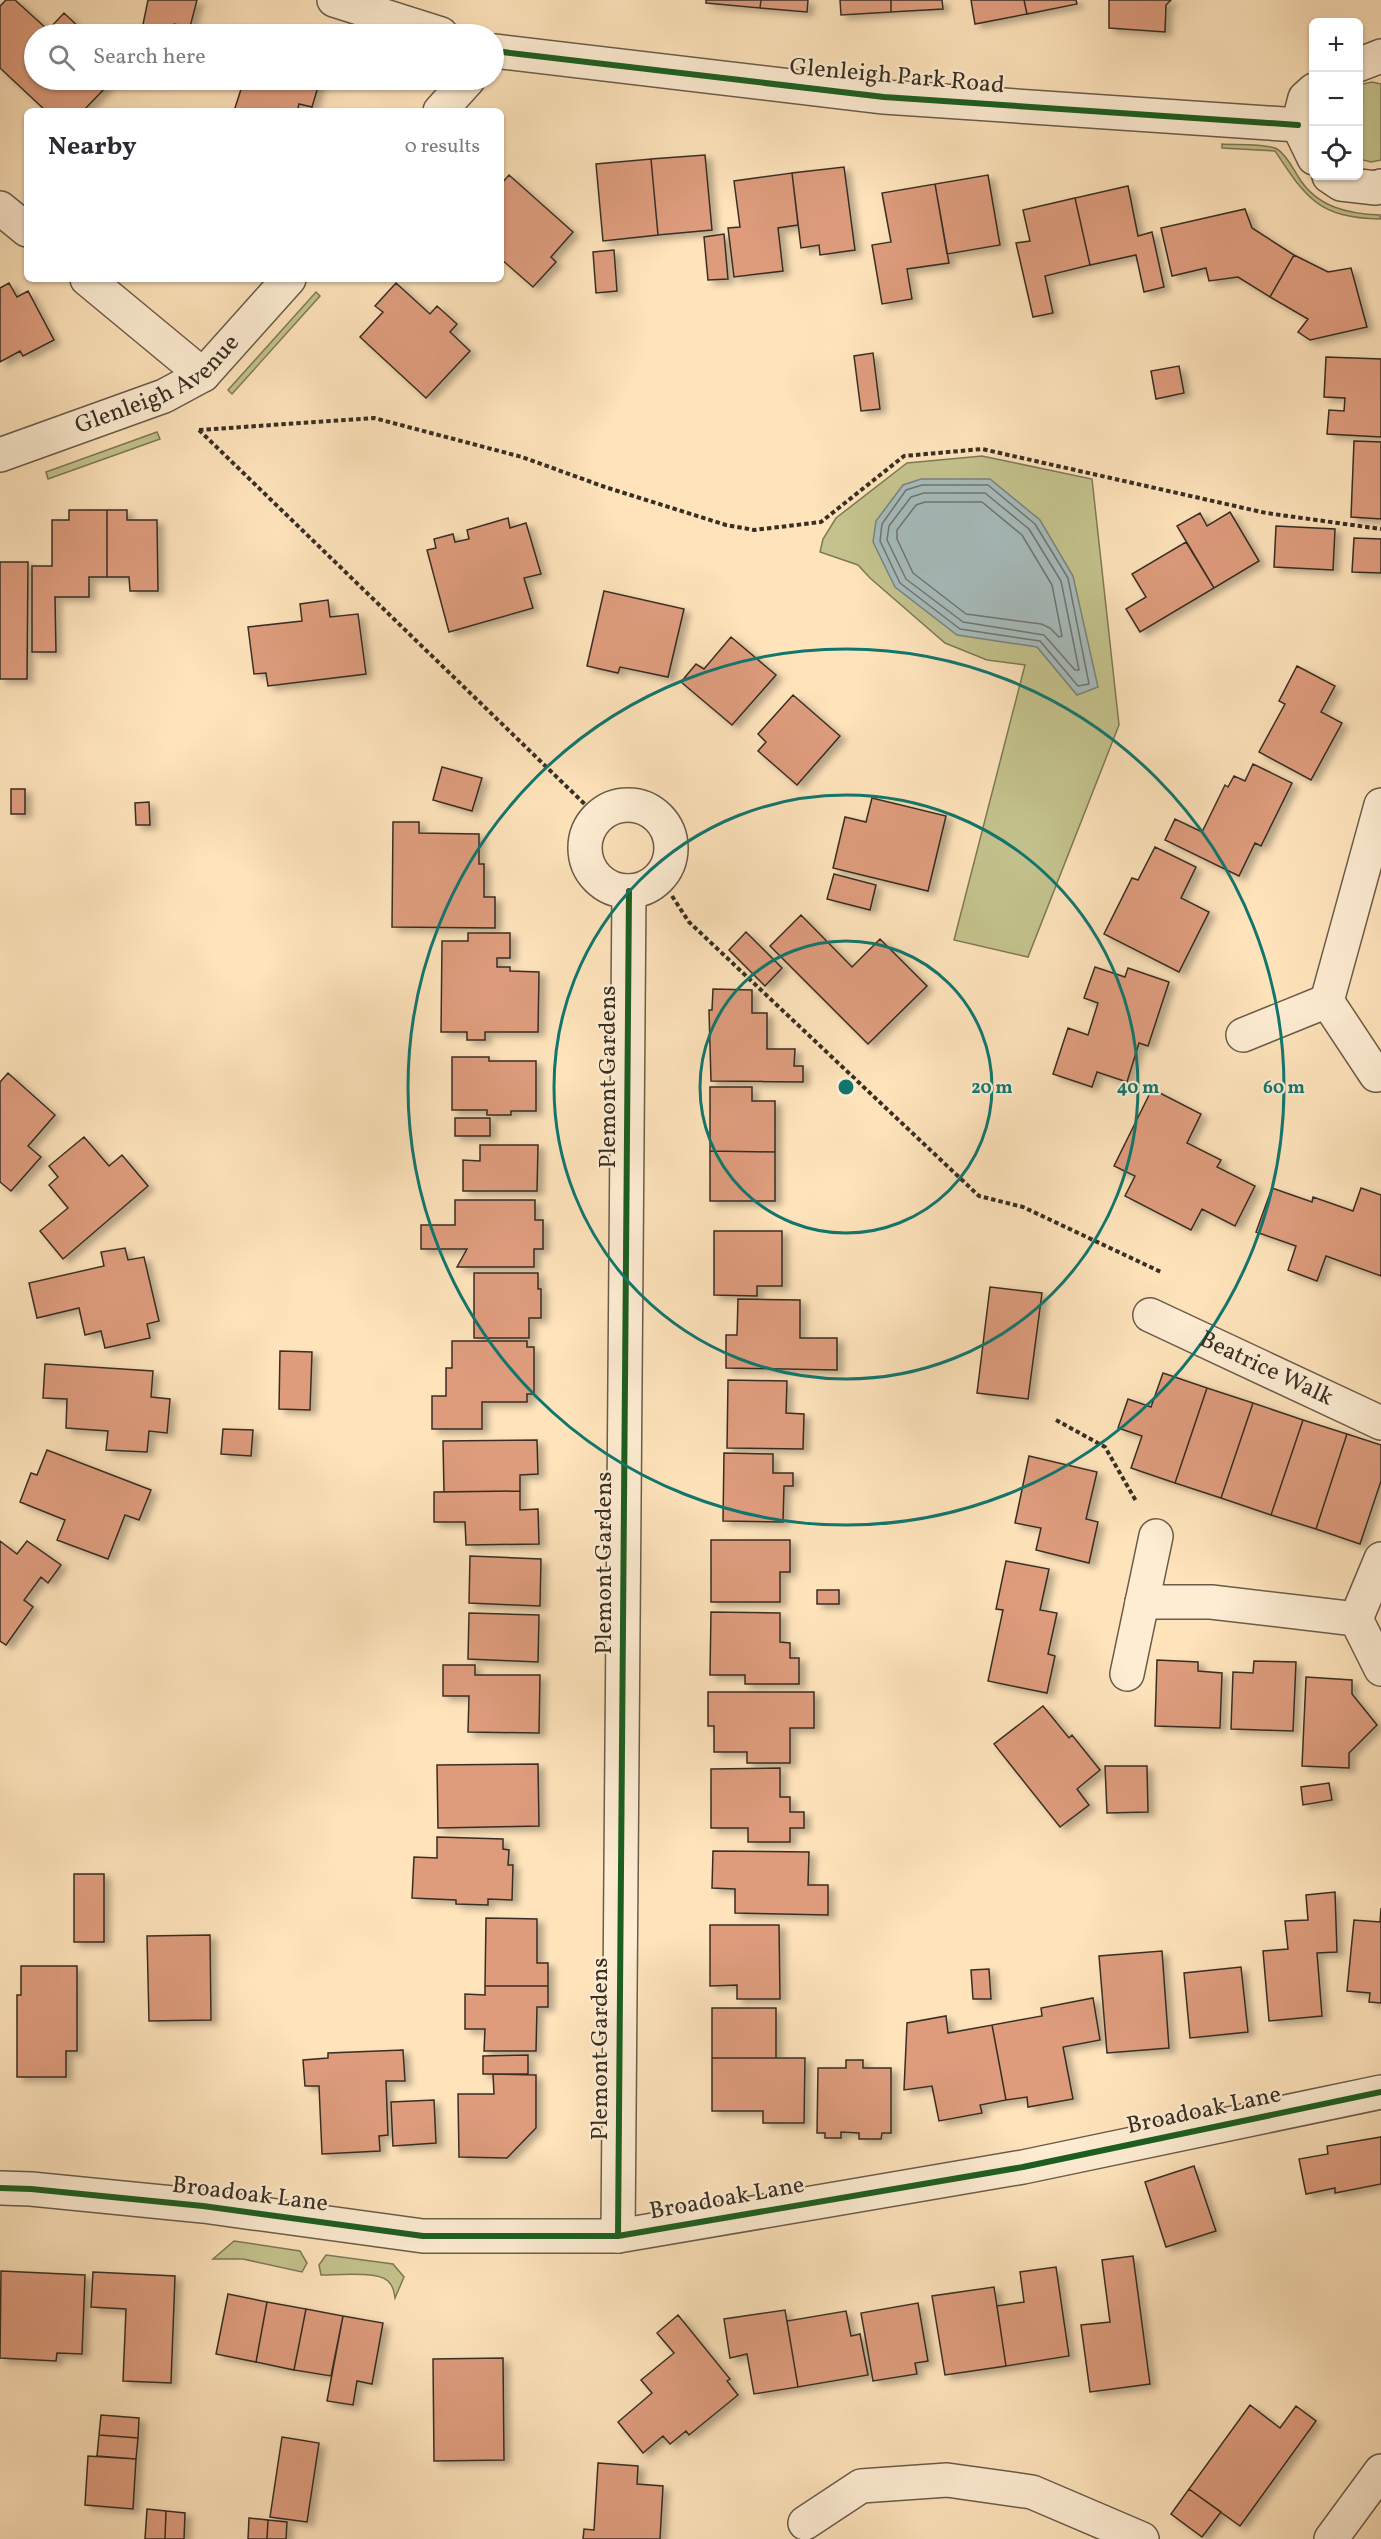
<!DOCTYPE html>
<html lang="en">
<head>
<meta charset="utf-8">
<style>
  :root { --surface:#fff; --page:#f7f7f7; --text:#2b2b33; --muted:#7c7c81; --line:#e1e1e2 }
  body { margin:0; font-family:Vollkorn,serif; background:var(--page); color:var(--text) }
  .controls { position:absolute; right:18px; top:18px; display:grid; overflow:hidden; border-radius:9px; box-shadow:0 2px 4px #0004 }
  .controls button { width:54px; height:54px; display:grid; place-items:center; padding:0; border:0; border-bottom:2px solid var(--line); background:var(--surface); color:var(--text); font:30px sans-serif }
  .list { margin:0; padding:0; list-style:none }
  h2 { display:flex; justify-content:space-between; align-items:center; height:78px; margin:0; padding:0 24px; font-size:26px }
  h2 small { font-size:20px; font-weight:400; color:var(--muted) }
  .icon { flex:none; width:33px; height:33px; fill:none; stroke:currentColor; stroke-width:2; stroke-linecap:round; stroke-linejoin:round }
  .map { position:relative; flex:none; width:1381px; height:2539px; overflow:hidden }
  .search { position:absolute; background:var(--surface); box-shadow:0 2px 4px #0004; left:24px; top:24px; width:480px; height:66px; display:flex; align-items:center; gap:15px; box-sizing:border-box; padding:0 21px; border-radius:33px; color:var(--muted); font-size:22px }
  .panel { position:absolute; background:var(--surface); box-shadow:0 2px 4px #0004; left:24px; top:108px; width:480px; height:174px; border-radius:9px }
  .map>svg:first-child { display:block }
  .green { fill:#c4c38d; stroke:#7e7958; stroke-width:1.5 }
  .water { fill:#a6bbbc; stroke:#7a837f; stroke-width:1.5 }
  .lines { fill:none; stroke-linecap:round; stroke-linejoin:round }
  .shore { stroke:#6f7570; stroke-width:1.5 }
  .building { fill:#de9c7d; stroke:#382f24; stroke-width:1.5; filter:url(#shadow) }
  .minor-casing { stroke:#6a5c4a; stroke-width:36 }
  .tertiary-casing { stroke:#6a5c4a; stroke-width:36 }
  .path { stroke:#382f24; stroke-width:4; stroke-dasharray:4.5 3; stroke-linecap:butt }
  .minor { stroke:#feedd3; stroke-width:33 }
  .tertiary { stroke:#feedd3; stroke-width:33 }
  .cycleway-casing { stroke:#feedd3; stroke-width:10 }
  .cycleway { stroke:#1b5e20; stroke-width:6 }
  .ring { fill:none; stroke:#0f766e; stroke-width:3 }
  .labels { text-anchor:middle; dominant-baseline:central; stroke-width:4.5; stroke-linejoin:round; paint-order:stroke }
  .street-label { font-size:24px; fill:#382f24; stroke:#feedd3 }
  .centre { fill:#0f766e; stroke:#feedd3; stroke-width:3 }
  .ring-label { font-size:18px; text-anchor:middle; font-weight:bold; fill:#0f766e; stroke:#feedd3; stroke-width:4.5; stroke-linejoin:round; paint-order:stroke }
</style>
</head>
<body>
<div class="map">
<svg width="1381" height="2539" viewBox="0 0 1381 2539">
  <defs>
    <filter id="shadow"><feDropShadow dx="6" dy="4" stdDeviation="3" flood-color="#0004"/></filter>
  </defs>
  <rect width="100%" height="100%" fill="#fee3bb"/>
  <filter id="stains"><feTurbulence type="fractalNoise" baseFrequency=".00333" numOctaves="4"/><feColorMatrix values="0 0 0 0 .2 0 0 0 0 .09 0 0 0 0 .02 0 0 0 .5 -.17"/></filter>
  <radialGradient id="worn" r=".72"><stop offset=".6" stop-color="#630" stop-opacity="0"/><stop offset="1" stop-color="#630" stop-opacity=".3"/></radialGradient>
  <!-- green -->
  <path class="green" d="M1372,82L1381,84V160L1371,162L1359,159L1358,85Z
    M1222,144C1235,145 1267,143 1277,149C1287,155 1293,169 1299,178C1317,207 1348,214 1380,215V219C1319,218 1306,198 1275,151L1222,148Z
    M316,292L320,296L232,394L228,390Z
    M157,432L160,439L48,479L46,472Z
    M982,456L1092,479L1119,725L1028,957L954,940L1025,665L987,660L945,643L870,578L858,565L820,552L823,539L836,518L907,463Z
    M234,2241L300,2251L307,2263L302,2272L243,2259H213Z
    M326,2255L393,2264L404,2277L395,2298C394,2291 393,2286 388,2281C378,2271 336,2275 321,2275L319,2265Z"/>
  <!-- water -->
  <path class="water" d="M921,479H990L1040,520L1073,576L1098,687L1077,695L1037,647L957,635L895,587L873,542L876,521L903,485Z"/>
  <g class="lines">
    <!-- shore -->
    <path class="shore" d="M922,485H988L1035,524L1068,578L1089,684L1078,686L1040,641L960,629L900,583L880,541L882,524L906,490Z
      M924,493H985L1029,529L1061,581L1079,670H1075L1044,635L963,622L906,579L887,540L889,526L911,497Z
      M925,502H982L1022,535L1052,585L1062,636L1059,637L1050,628L1041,624L966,614L913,573L897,539V530L916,505Z"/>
  </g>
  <!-- building -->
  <path class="building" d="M6,0H15L48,30L64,13L86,34H34V80H100L107,86L83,111H46L0,68V6Z
    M148,0H197L190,27L174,24L171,34H141Z
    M706,0H761L760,8L706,3Z
    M761,0H808L807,12L760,8Z
    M840,0H891V12L841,15Z
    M891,0H942L943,9L891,12Z
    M971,0H1024L1027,14L975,24Z
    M1024,0H1076L1077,4L1027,14Z
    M1109,0H1171L1166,5L1165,32L1109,28Z
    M231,80H320L312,107L299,104L297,111H234L243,83Z
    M705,155L712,230L658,235L651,159Z
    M651,159L658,235L603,241L596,164Z
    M844,167L855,250L820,255L819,245L801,248L792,173Z
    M792,173L798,225L778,228L783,271L734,277L728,228L740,227L734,181Z
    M509,175L573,232L551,257L556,262L533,287L501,259V184Z
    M988,175L1000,245L947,254L935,184Z
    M935,184L949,263L907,269L912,299L882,304L872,245L891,242L882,193Z
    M1128,186L1138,236L1152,232L1164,287L1144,292L1136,255L1090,265L1075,198Z
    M1075,198L1090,265L1045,276L1053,313L1033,317L1016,243L1030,241L1023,210Z
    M1245,209L1252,228L1294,255L1270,297L1238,277L1209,281L1206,268L1172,276L1161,228Z
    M724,234L728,279L708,280L704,237Z
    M614,250L617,291L596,293L593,252Z
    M1294,255L1328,272L1351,268L1367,327L1310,340L1298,332L1308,319L1270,297Z
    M9,283L17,297L28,291L54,340L23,356L20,351L0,362V288Z
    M396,283L430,314L437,306L457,324L450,332L470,351L426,398L360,337L383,312L375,306Z
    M873,353L880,409L861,411L854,356Z
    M1326,357L1381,359V437L1327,434L1329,410L1344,411L1345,398L1324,397Z
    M1179,366L1184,393L1156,399L1151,371Z
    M1354,441L1381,442V519L1351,517Z
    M69,510H107V577H89V597H55L56,652H32V566H52V520H69Z
    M107,510H127V520H157L158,591H130L129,577H107Z
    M1230,512L1259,561L1214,588L1177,526L1200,513L1207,526Z
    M508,518L510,528L526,523L541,574L524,578L533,608L449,632L427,550L436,548L434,539L453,534L455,542L469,539L467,530Z
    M1276,526L1335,529L1333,570L1274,567Z
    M1354,538L1381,539V573L1352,572Z
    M1186,542L1214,588L1140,632L1126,609L1146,597L1132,574Z
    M0,562H28L27,679H0Z
    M604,591L684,609L668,677L620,667L618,673L587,666Z
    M328,600L330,617L358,614L366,674L268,686L266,673L254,674L248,627L302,621L300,604Z
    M731,637L776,675L732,725L681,682L696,664L704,669Z
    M1297,666L1335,686L1321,712L1342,723L1311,780L1259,752L1285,704L1279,701Z
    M793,695L840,736L797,785L758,751L766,742L758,734Z
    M1253,764L1292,783L1261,846L1255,843L1239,876L1165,840L1175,819L1202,832L1225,785L1228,787L1234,776L1245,781Z
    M442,767L482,778L472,811L433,800Z
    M11,789H25V814H11Z
    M872,798L946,816L928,891L833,868L845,817L866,822Z
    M149,802L150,825H136L135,803Z
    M393,822H419V833L479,834V864H484V897H495V928L392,927Z
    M1155,847L1196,867L1181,898L1209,912L1179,972L1104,934L1132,878L1138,880Z
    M834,874L876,885L870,910L827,899Z
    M801,915L852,967L880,939L927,986L868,1044L770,946Z
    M746,932L782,968L765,986L729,950Z
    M468,933H510V958H497V967H510V971L539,972L538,1032H485V1040H467V1032H441L442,941H468Z
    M1095,967L1125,977L1128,968L1169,982L1148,1046L1139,1043L1127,1082L1097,1072L1092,1087L1053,1074L1068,1028L1088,1035L1098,1003L1084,998Z
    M713,989L752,990V1013H767V1049H795L794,1066H803V1082L711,1081L709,1010H712Z
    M452,1057H489V1061H536V1111H511V1115H487V1110H452Z
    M8,1073L55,1115L28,1146L41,1157L11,1191L0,1182V1082Z
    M710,1087H752V1101H775V1152L710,1151Z
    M1152,1089L1201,1114L1187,1143L1221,1160L1217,1167L1255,1186L1235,1226L1202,1209L1191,1230L1125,1196L1135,1176L1114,1166Z
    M455,1118H490V1136H455Z
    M84,1137L109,1166L122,1155L148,1186L63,1259L40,1231L68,1208L49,1185L58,1177L49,1166Z
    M480,1145H538L537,1191H463V1160L480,1161Z
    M710,1151L775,1152V1201H710Z
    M1272,1188L1312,1202L1313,1197L1353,1211L1361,1188L1381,1195V1276L1326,1256L1317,1281L1288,1270L1296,1246L1256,1232Z
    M455,1200H535V1220H543V1249H534V1267H457L467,1249H421V1225H455Z
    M714,1231H782V1286H757V1296L714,1295Z
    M125,1248L128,1260L144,1257L159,1321L147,1324L150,1338L105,1348L101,1331L85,1335L79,1308L37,1318L29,1283L104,1266L101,1252Z
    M474,1273H538V1289H541V1318H529V1338H474Z
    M990,1287L1042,1293L1028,1399L977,1393Z
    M738,1299L800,1300V1338H837V1370L726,1368V1335H737Z
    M452,1341H527V1347H534V1394H527V1402H482V1429H432V1396H446V1368H452Z
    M280,1351L312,1352L310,1410L279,1409Z
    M45,1364L153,1371L151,1397L170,1399L167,1433L149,1431L147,1452L106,1450L108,1431L66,1428L67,1399L43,1398Z
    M1163,1373L1207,1388L1175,1483L1131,1468L1142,1436L1118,1428L1128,1399L1151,1407Z
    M728,1380L787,1381L786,1413L804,1414L803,1449L727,1448Z
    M1207,1388L1253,1403L1221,1498L1175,1483Z
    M1253,1403L1303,1420L1271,1515L1221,1498Z
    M1303,1420L1347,1434L1316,1529L1271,1515Z
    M223,1429L253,1430L251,1456L221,1454Z
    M1347,1434L1381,1445V1481L1360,1544L1316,1529Z
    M537,1440L538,1474L520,1475V1491L444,1492L443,1441Z
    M47,1450L151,1490L139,1520L125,1515L108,1559L57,1540L65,1520L20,1502L31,1473L37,1475Z
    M724,1453L773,1454V1473H793V1486H784L783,1522L723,1521Z
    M1029,1456L1097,1472L1086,1519L1098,1522L1089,1563L1036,1550L1041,1528L1015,1523Z
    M520,1491V1510L538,1509L539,1544L466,1545L465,1522H434V1492Z
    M711,1540H790V1572H780V1602H711Z
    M0,1541L17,1554L27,1541L61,1565L48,1583L41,1577L24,1600L33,1607L6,1645L0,1641Z
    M470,1556L541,1559L540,1606L469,1603Z
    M1006,1561L1049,1569L1040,1610L1057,1613L1048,1654L1055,1656L1047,1693L988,1681L1003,1610L996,1609Z
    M817,1590H839V1604H817Z
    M711,1612L780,1613V1642L790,1643V1658H799V1684H745V1675H710Z
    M469,1613L539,1615L538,1662L468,1659Z
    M1157,1660L1198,1662V1671L1222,1673L1220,1728L1155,1726Z
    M1254,1661L1296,1662L1293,1731L1231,1729L1233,1672L1253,1673Z
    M443,1665H475V1675H540L539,1733L468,1732L469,1696H443Z
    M1306,1677L1352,1680V1694L1377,1725L1349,1753V1768L1302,1766Z
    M708,1692H814V1728H790V1763H747V1752H714V1726H708Z
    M1043,1706L1069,1738L1072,1735L1100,1770L1077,1789L1089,1805L1060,1827L994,1744Z
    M538,1764L539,1826L438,1828L437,1765Z
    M1105,1766H1147L1148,1812L1107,1813Z
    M780,1768V1797H790V1812H804V1828H790V1842H748V1828H711V1769Z
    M1329,1783L1332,1800L1303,1805L1301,1787Z
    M437,1837L503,1839V1849L509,1850L508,1865H513L512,1900L488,1899V1905L456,1904V1900L412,1898L414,1857L437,1858Z
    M713,1851L809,1852L808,1885H828V1915L735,1913V1889L712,1888Z
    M74,1874H104V1942H74Z
    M1335,1892L1337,1952L1317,1953L1322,2016L1269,2021L1263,1951L1288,1949L1285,1921L1308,1920L1306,1895Z
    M1381,1908V2003L1369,2002L1370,1993L1347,1991L1354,1920L1380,1922Z
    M486,1918L537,1919V1963H548V1986H485Z
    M710,1925H779L780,1999H737V1985L710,1986Z
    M210,1935L211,2020L149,2021L147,1936Z
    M1162,1951L1169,2048L1107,2053L1099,1956Z
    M21,1966H77V2051H66V2077H17V1995H21Z
    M1241,1967L1248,2032L1190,2038L1184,1973Z
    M989,1969L991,1999H973L971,1970Z
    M485,1986H548V2007H537L536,2051H484L485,2029H465V1994L485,1995Z
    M1093,1998L1100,2040L1063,2047L1073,2099L1028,2107L1027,2097L1006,2100L992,2025L1042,2016L1041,2008Z
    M712,2008H776V2058H712Z
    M946,2016L948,2033L992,2025L1006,2100L980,2105L982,2113L939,2121L932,2086L904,2090L907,2023Z
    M403,2050L405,2081H386L388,2135L379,2136L380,2151L322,2154L319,2086H305L303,2060L328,2058V2053Z
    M528,2055V2074H483V2056Z
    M712,2058H805L804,2123H763V2111H712Z
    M846,2060H863V2068H891V2133H882L881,2139H859V2133L841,2132V2138H825V2133H817L818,2068H846Z
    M493,2074L536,2075V2128L507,2158L459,2157L458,2094H494Z
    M434,2100L436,2143L393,2146L391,2102Z
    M1381,2137V2184L1335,2193V2188L1306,2194L1299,2159L1328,2154L1327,2146Z
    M1194,2166L1216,2231L1166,2247L1145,2182Z
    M1133,2256L1150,2384L1090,2392L1081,2325L1110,2322L1102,2260Z
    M1056,2267L1069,2356L1006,2366L997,2306L1024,2302L1020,2272Z
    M1,2271L85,2275L82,2354L57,2353L56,2361L0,2358Z
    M93,2272L175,2276L171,2383L123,2381L126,2309L91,2307Z
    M994,2287L1006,2366L945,2375L932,2296Z
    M228,2294L267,2302L256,2362L216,2354Z
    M267,2302L306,2309L294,2370L256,2362Z
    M918,2303L928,2361L915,2363L917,2374L873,2381L861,2313Z
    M306,2309L343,2316L331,2376L294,2370Z
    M785,2310L798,2387L754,2394L747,2354L730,2358L724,2319Z
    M846,2311L851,2336L860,2334L868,2375L798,2387L787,2321Z
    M678,2315L730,2379L727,2381L738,2395L689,2435L686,2431L670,2444L663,2436L643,2453L618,2422L652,2393L641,2380L674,2353L657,2333Z
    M343,2316L383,2323L372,2384L357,2381L353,2405L327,2401Z
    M503,2358L504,2460L434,2461L433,2359Z
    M1250,2405L1280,2428L1296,2406L1316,2421L1240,2526L1189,2489Z
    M101,2415L139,2418L138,2438L99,2435Z
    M99,2435L138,2438L136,2459L97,2456Z
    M282,2437L319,2443L307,2522L270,2517Z
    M88,2456L136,2459L133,2509L85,2505Z
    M598,2463L638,2466L637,2484L663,2486L660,2539H583L584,2529L594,2530Z
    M1189,2489L1221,2512L1202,2537L1171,2514Z
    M147,2509L166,2511L165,2539H145Z
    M166,2511L185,2513L184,2539H165Z
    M249,2518L268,2520L267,2539H248Z
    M268,2520L287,2522L286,2539H267Z"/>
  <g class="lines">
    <!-- minor casing -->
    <g class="minor-casing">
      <g id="minor">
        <path d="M334,0L441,34"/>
        <path d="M494,51L884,97L1298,125"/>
        <path d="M1358,65L1381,56"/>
        <path d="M1314,90L1305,98L1298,125L1314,158"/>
        <path d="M440,111L468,80"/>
        <path d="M1329,176L1341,184L1376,188L1381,186"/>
        <path d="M0,208L27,230"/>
        <path d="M87,279L203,375"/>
        <path id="s1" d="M0,455L164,396L203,375L289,279"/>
        <circle cx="628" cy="848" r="43"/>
        <path d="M1327,1001L1381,805"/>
        <path d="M1243,1035L1327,1001L1376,1075"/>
        <path id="s2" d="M1150,1315L1381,1423"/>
        <path d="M1142,1602H1211L1356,1619L1381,1669"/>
        <path d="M1356,1619L1381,1559"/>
        <path d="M1127,1674L1156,1536"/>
        <path d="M0,2188L31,2189L203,2206L423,2236H618L1023,2167L1381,2092"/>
        <path d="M618,2236L629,891"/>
        <path d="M805,2523L861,2486L947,2480L1032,2492L1142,2539"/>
      </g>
    </g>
    <!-- tertiary casing -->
    <g class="tertiary-casing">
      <path id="tertiary" d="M1331,2539L1381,2471"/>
    </g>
    <!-- path -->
    <path class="path" d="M199,430L374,418L522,457L605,487L726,525L754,530L821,522L904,456L982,449L1266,513L1381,529
      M199,430L598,817
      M672,896L689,922L979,1196L1023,1207L1161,1272
      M1056,1420L1105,1447L1136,1501"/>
    <!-- minor -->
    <use href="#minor" class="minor"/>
    <!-- tertiary -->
    <use href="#tertiary" class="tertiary"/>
    <!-- cycleway casing -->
    <g class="cycleway-casing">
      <path id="cycleway" d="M494,51L884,97L1298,125
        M0,2188L31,2189L203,2206L423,2236H618L1023,2167L1381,2092
        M618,2236L629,891"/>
    </g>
    <!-- cycleway -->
    <use href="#cycleway" class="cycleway"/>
  </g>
  <!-- distance rings -->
  <g class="ring">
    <circle cx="846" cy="1087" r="146"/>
    <circle cx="846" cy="1087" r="292"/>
    <circle cx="846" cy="1087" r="438"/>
  </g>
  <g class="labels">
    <!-- street labels -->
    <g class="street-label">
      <text transform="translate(897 77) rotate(5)">Glenleigh Park Road</text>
      <text stroke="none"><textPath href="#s1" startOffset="174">Glenleigh Avenue</textPath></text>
      <text transform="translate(609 1077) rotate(-90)">Plemont Gardens</text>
      <text stroke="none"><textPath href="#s2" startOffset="128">Beatrice Walk</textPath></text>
      <text transform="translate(605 1563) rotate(-90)">Plemont Gardens</text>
      <text transform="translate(601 2049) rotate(-90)">Plemont Gardens</text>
      <text transform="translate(1204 2111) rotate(-12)">Broadoak Lane</text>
      <text transform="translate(250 2195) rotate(7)">Broadoak Lane</text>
      <text transform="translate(727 2199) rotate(-10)">Broadoak Lane</text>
    </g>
  </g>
  <circle cx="846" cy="1087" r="9" class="centre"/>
  <g class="ring-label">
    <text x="992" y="1093">20 m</text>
    <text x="1138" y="1093">40 m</text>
    <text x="1284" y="1093">60 m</text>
  </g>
  <rect width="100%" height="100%" filter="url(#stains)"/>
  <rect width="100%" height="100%" fill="url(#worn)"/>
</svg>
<div class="controls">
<button>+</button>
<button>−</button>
<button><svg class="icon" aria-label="locate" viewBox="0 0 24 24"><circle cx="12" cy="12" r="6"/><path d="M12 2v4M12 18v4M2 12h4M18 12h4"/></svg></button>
</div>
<div class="search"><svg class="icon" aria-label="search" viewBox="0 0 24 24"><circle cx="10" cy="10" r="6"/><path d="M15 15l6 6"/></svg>Search here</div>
<section class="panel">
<h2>Nearby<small>0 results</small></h2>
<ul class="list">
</ul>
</section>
</div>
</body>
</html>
